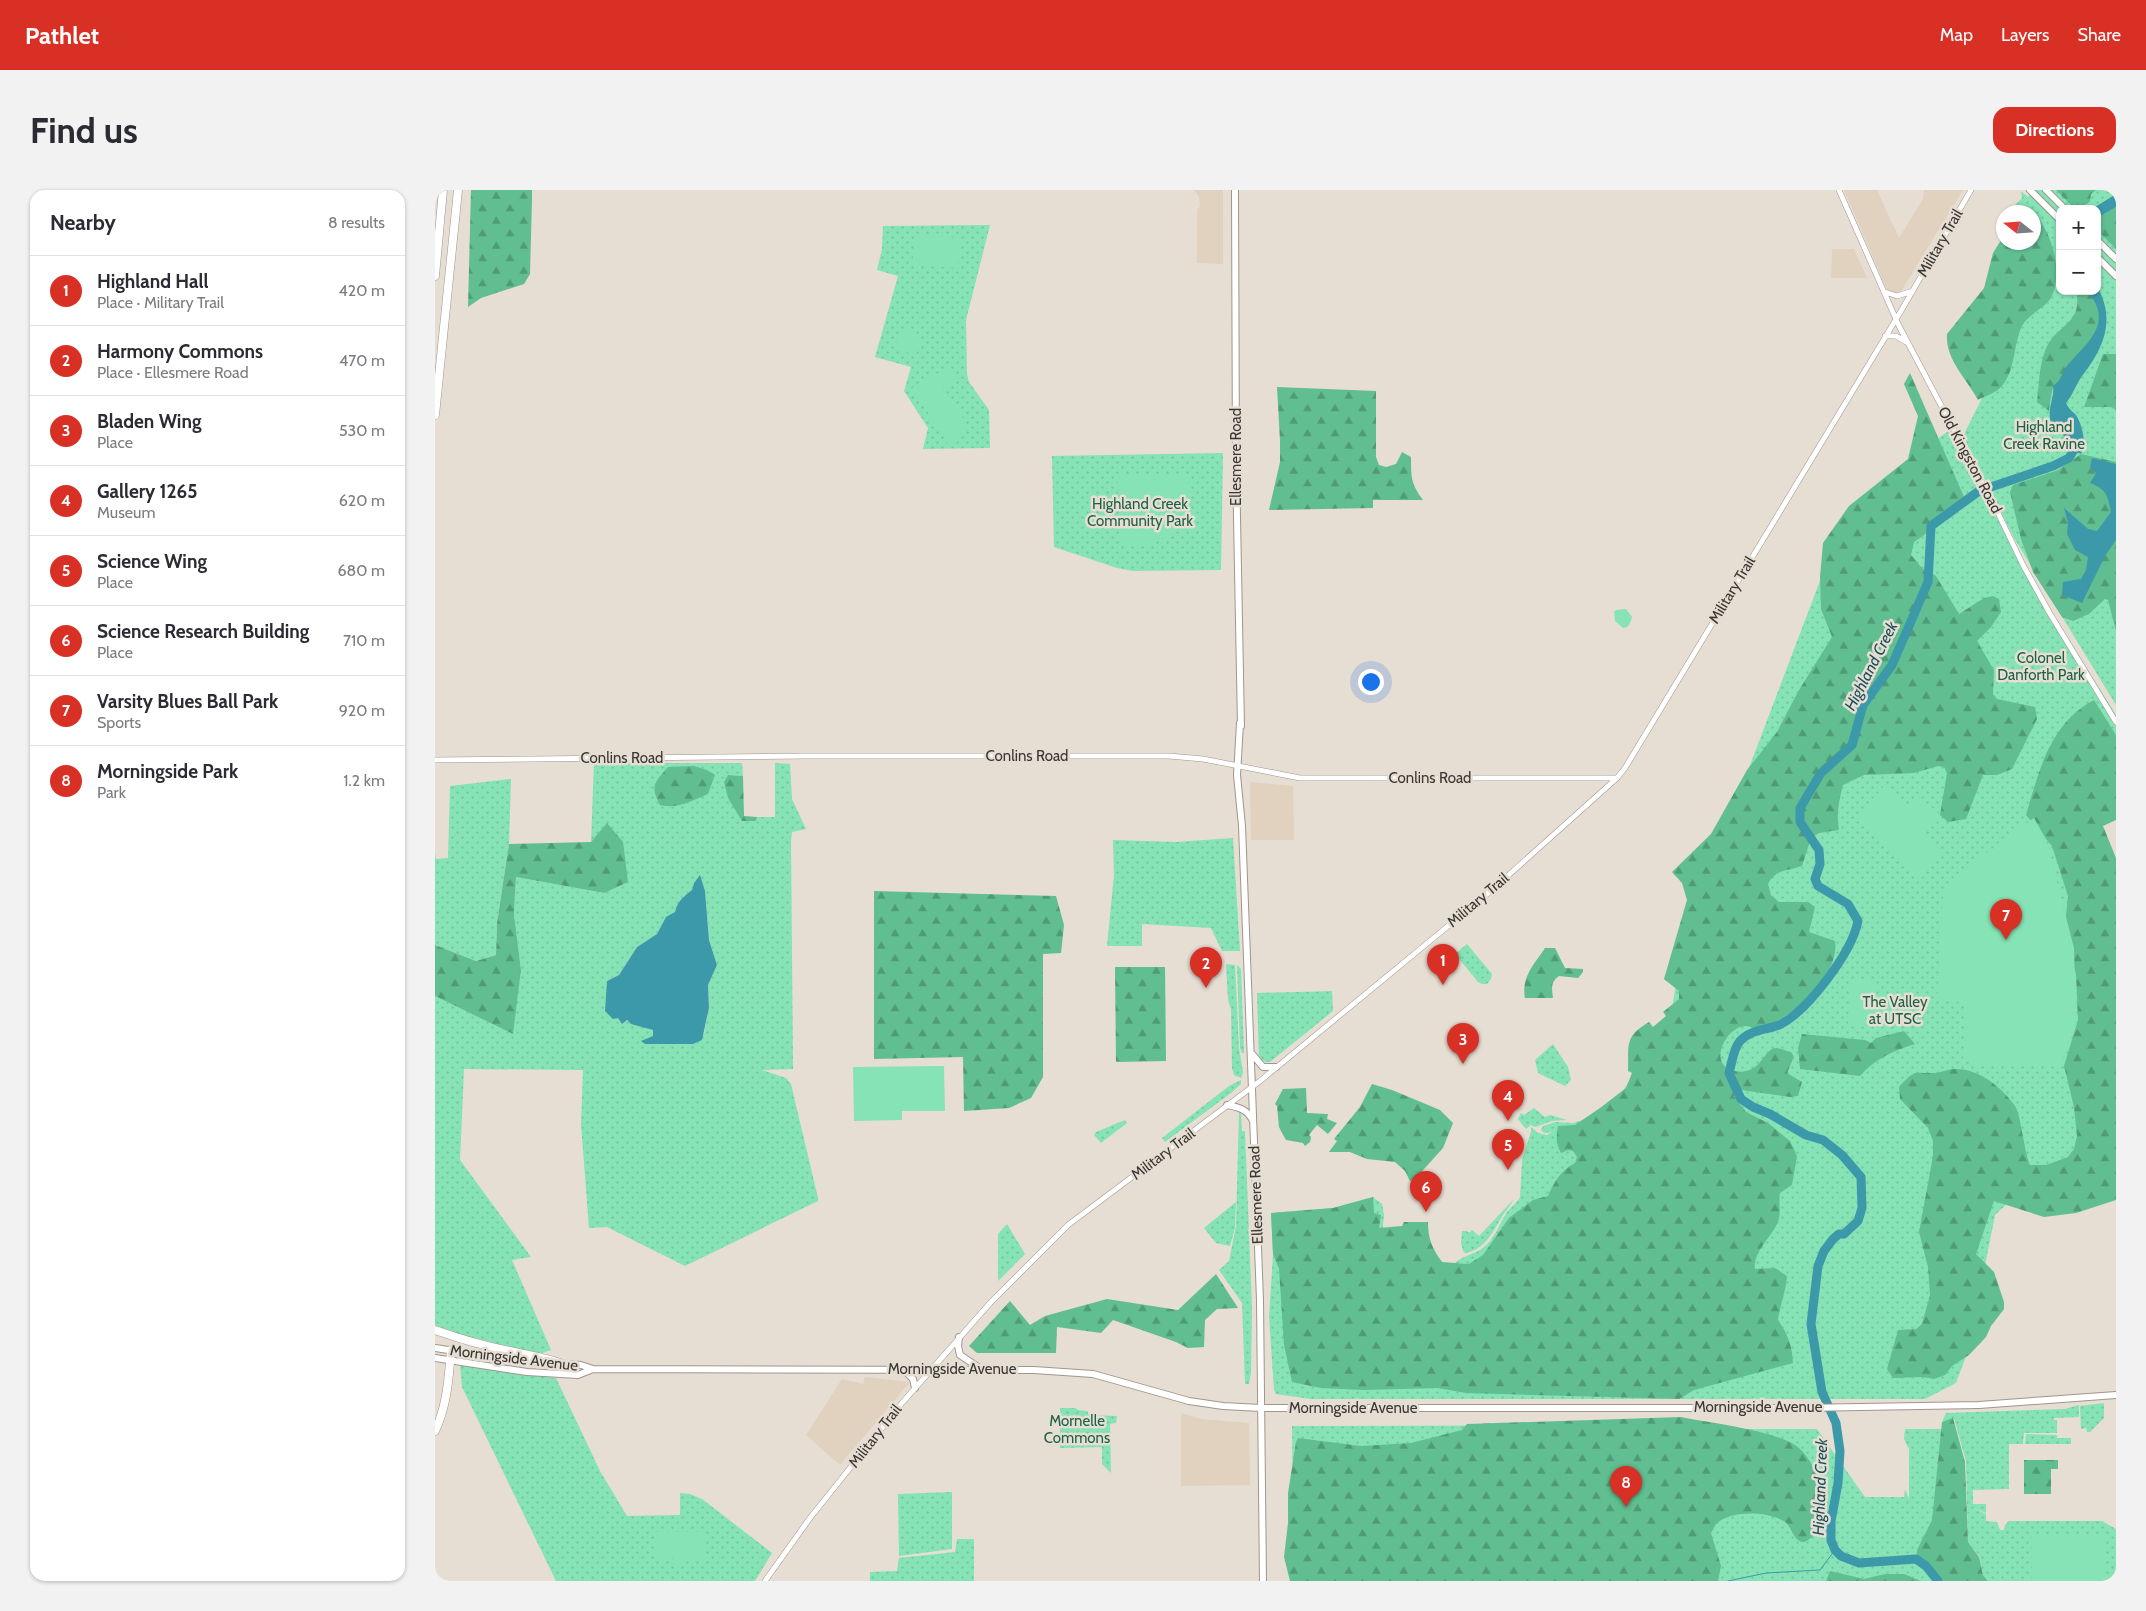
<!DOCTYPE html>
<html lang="en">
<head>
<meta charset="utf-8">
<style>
  :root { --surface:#fff; --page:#f2f2f3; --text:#2b2b33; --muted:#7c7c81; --line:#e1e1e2; --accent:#d93025 }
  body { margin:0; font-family:Cabin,sans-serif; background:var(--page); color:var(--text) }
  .controls { position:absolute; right:15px; top:15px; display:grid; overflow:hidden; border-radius:10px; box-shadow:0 1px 4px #0004 }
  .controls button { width:45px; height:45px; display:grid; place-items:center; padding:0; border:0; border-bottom:1px solid var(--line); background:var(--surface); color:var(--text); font:25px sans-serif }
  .compass { position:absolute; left:1561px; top:15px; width:45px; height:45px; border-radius:50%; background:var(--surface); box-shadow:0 1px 4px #0004; rotate:287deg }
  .you { position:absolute; left:935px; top:491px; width:18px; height:18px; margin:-12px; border:4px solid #fff; border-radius:50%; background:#1a73e8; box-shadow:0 0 0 8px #1a73e833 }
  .badge { display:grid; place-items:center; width:32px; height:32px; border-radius:50%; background:var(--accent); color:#fff; font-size:16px; font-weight:700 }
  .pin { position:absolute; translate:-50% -41px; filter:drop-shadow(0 1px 2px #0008) }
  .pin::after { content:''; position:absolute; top:26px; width:18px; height:15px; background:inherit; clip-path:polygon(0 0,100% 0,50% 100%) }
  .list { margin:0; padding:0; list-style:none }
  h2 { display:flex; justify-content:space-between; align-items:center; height:65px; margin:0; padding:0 20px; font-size:21px }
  h2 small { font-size:16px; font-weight:400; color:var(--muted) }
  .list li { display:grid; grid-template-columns:32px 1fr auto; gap:15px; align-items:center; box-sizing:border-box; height:70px; padding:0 20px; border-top:1px solid var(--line) }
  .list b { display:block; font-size:19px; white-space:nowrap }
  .list p { margin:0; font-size:16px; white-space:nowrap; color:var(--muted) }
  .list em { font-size:16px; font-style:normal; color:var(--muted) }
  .map { position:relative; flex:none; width:1681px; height:1391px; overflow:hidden; border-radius:15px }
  header { display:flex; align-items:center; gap:30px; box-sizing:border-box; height:70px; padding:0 25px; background:var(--accent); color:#fff }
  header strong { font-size:24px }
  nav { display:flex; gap:28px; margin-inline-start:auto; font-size:18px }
  .intro { display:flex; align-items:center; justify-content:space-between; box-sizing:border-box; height:120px; padding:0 30px }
  h1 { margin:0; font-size:35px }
  .button { padding:12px 22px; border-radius:15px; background:var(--accent); color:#fff; font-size:18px; font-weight:700 }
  main { display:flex; gap:30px; padding:0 30px }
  aside { flex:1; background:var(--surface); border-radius:15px; box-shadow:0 1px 4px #0004 }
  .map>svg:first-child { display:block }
  .commercial { fill:#e1d2bf }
  .green { fill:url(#green-dots); fill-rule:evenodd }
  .forest { fill:url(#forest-firs) }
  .pitch { fill:#86e3b5 }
  .water { fill:#3c99aa }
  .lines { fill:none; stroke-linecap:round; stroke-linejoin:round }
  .stream { stroke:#3c99aa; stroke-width:1 }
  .river { stroke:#3c99aa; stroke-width:9 }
  .minor-casing { stroke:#9f968e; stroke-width:6 }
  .major-casing { stroke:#9f968e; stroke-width:8 }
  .highway-casing { stroke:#9f968e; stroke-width:9 }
  .minor { stroke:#fff; stroke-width:5 }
  .major { stroke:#fff; stroke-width:6 }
  .highway { stroke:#fff; stroke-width:8 }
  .labels { text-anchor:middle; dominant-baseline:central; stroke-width:5; stroke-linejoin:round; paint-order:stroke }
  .street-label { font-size:15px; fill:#3a3632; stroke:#e6ddd3 }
  .park-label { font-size:15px; fill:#1b6244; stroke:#e6ddd3 }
  .water-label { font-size:16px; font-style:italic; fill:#1a4f59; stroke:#e6ddd3 }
</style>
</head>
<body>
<header>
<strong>Pathlet</strong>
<nav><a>Map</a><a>Layers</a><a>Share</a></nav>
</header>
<div class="intro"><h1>Find us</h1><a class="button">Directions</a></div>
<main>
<aside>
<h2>Nearby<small>8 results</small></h2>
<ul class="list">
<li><span class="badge">1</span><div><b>Highland Hall</b><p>Place · Military Trail</p></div><em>420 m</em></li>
<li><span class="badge">2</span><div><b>Harmony Commons</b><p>Place · Ellesmere Road</p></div><em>470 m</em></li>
<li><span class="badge">3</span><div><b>Bladen Wing</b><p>Place</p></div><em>530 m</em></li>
<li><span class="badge">4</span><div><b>Gallery 1265</b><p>Museum</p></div><em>620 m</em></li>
<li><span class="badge">5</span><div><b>Science Wing</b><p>Place</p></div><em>680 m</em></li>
<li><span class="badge">6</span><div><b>Science Research Building</b><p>Place</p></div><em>710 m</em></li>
<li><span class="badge">7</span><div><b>Varsity Blues Ball Park</b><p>Sports</p></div><em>920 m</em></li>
<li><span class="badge">8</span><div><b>Morningside Park</b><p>Park</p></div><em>1.2 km</em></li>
</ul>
</aside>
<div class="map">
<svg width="1681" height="1391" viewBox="0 0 1681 1391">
  <defs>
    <pattern id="green-dots" width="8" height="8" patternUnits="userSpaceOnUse" patternTransform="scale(1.25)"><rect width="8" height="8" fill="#86e3b5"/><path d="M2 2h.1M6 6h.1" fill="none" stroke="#74c39c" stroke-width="1.8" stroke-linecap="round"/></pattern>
    <pattern id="forest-firs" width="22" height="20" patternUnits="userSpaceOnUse" patternTransform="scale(1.25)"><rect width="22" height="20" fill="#60be91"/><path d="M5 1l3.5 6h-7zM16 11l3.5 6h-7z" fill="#509b77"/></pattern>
  </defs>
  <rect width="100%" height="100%" fill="#e6ddd3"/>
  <!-- commercial -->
  <path class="commercial" d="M759,0H788V74L762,73V20L765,16L764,7Z
    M1409,0H1442L1464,48L1488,9L1489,0H1528L1465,103L1453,102Z
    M1397,59H1419L1432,88H1396Z
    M815,592L858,596L859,650H816Z
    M430,1187L475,1192L405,1275L371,1245L407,1189L428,1194Z
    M746,1223L766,1229L814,1233L815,1295L746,1296Z"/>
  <!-- green -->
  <path class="green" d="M1597,0H1681V515L1579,348L1528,246L1549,204L1598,52V22H1573L1587,8L1586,1L1593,7ZM1625,19H1662V101H1625Z
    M555,35L531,130L532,184L534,192L554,220L555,258L488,259L493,238L469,201L476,177L440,167L463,86L442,80L447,59L448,36Z
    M1516,239L1579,361L1681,525V594L1656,609L1681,964L1577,1009L1560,1025L1533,1161L1521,1193L1490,1209H876L841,1204L839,1200L834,1127L838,1064L836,1023L898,1018L938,1007L947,1014L949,1025L945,1067L1032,1075L1033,1074L1020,1073C1025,1067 1040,1064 1048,1058C1060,1049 1064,1034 1072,1022C1076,1017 1082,1013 1085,1007L1087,970L1096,942V937L1103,943L1112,945L1117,942L1109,943L1106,940L1108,936L1120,932L1138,933L1148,930L1146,931L1170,928L1235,829L1249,749L1410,325L1449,288Z
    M788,263L786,380L698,381L682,378L619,357L617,266Z
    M159,573H307L308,586L293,585L307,631H321L322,627H340V573L355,574L357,609L371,639L357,642L356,650L358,879L327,880L351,888L356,894L383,1008V1011L250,1076L172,1037L154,1038L146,934L148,880L29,879L25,970L96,1067L77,1070L116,1160L104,1164L23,1144L0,1135V806L77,843L86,780L79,724L81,687L169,703L172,634L156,652ZM259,693L270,701L274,750L282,775L273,795L274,818L269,844L218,846V840L180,827L172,802V791L184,785L202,757L222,744L231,728L240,722L249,706L257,700Z
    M76,589L74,654L62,733L61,765L41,771L0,755V663L1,669L13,668L15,596Z
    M798,648L805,761H787L776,738L707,734V756H672L679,685L678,650L741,652Z
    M1032,754L1057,784L1056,789L1052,794H1047L1043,792L1020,764Z
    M791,774L800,775L804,858L808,882L806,888L799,885L797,878L796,819L793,810Z
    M802,775L806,779L809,863H807L805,858Z
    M897,801L898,821L835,872H831L824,868L822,803Z
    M1118,854L1133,877L1136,890L1130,896L1103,883L1100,870Z
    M806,890V894L796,903L730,952L727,948L794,896Z
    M1099,918L1110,927L1115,925L1132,930L1117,931L1100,937L1096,935L1091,939L1083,929L1086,923L1089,925Z
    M804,922L806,924L807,941H810L817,1118L816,1182L814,1194H810L807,1113L784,1080L794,1071L801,1036Z
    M690,930L692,933L666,953L659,945L661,942Z
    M1079,1009C1076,1015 1071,1020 1068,1025C1058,1041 1050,1061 1029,1063L1026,1054L1027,1041H1032L1034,1043L1037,1040L1044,1046Z
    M801,1012L800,1038L795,1056L781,1053L769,1038Z
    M572,1034L590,1064L563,1091V1044Z
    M25,1175L121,1188L165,1281L192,1326L245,1325V1303L255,1304L267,1309L337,1363L320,1391H121L27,1197Z
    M1669,1213V1228L1655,1242H1652L1651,1238L1646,1239L1645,1216Z
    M1644,1215V1227L1619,1228V1230H1622V1243H1589L1588,1254H1574V1299L1538,1300V1314H1551V1323L1536,1317L1551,1324V1331L1562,1332L1565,1340H1569L1570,1335L1574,1331H1667L1681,1339V1391H1553L1548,1385L1544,1366L1533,1352L1531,1271L1519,1229L1507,1232L1511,1223L1630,1219Z
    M625,1218H640L643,1220L652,1221L654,1225L682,1226L681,1233L675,1234L676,1283L667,1274V1257L625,1258Z
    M1280,1235L1293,1239H1382L1430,1307H1469L1470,1299L1474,1309V1259L1469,1249L1470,1239H1515L1523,1353L1551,1391H859L857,1236Z
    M1591,1244L1622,1245V1248H1636V1254H1590Z
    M517,1302V1359L464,1366L463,1304Z
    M522,1349H539V1391H435V1382L462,1381L464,1368L520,1362Z"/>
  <!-- forest -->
  <path class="forest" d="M36,0H97V10L95,84L89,94L46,108L33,117Z
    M1621,0H1668H1661L1656,4L1655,11L1645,19H1640Z
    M1681,17V59L1662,40V28Z
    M1599,24C1617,41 1628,82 1617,106C1611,118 1593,124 1587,136C1578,154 1581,181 1566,197C1561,203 1549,206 1543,210C1532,189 1510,169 1512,144L1549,98L1558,63L1568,47V52H1598Z
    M1641,101H1652C1681,131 1652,154 1632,177C1629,181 1629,186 1625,190C1624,192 1621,193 1619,196C1616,202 1615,213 1614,221L1602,212C1604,195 1604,176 1610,161C1619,135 1649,135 1641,101Z
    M1668,164H1681V221L1678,217H1649Z
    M1475,183L1529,307L1489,345L1479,352L1476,365L1487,378L1501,386L1524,424L1549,408L1558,406L1564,409L1566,422L1556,437L1542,451L1559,480L1558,504L1562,509L1600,517L1602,529L1577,579L1562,585H1548L1531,629L1513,632L1505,625L1512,583L1509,577L1503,576L1479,583L1429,585L1408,595C1404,610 1401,625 1404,640L1384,643L1376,648L1367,676C1353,681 1340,679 1333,694L1336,705L1344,712H1373L1380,717L1374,742L1400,751C1403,771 1388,793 1375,807C1363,819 1341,831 1327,841C1322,839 1317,837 1312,836C1292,835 1273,872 1296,880C1326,889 1328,858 1341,858C1345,858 1351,861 1356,862L1359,867L1352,883L1367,892L1363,906L1355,907L1306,900L1299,906L1311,922L1333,933L1355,951L1362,966L1357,995L1345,1003C1343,1013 1347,1024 1342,1034C1335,1048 1318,1063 1320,1079L1340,1078L1352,1086C1351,1101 1345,1115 1343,1130C1353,1144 1357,1156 1358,1173L1259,1200L1244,1209L1031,1203L1002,1198L929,1200L886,1198L857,1192L849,1155L844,1079L838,1064L836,1023L898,1018L938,1007L939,1023L946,1025L944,1038L967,1036L969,1032H993C993,1049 997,1058 1007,1072L1034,1074L1048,1065L1074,1028L1098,1010L1113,1006C1120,991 1125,981 1140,973L1142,967L1138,961L1133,960L1126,963C1121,954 1121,947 1123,936L1140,935L1165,918L1191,898L1197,883L1193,881C1194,854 1189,847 1214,832L1218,837L1231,826L1228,822L1244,809V801L1229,789L1252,710L1247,693L1237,682L1276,644L1312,580L1342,542L1364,500L1397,447L1386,419L1385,387L1388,353L1414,316L1473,269L1483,226L1469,194Z
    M842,197L941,201V267L944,275L951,277L961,274L967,262L976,267C976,287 976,294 988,310H938V318L834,320L845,272V251Z
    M1646,264L1681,272V441L1673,410L1670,409L1654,424L1638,431L1627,427L1598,382L1586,349L1575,302L1578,295L1623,280Z
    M1659,510L1681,545V630L1668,636L1681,668V1010L1641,1023L1609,1027L1559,1011L1541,1064L1559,1082L1569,1112V1119L1556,1136L1551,1147L1534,1165L1517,1176L1510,1185L1499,1189L1487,1187L1458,1188L1452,1179L1463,1140L1481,1139L1487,1134L1495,1105L1493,1077L1484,1042L1498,966V951L1493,938L1465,909L1464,897C1482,878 1477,884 1501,883C1507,882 1513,879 1519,879C1543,878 1567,897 1580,916C1586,925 1589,961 1595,975H1611L1633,967L1639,959L1642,946L1639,917L1629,876L1643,830L1641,784L1629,746L1633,706L1617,656L1591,625C1604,581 1615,533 1659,510Z
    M259,576L272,580L280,585L273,604C258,610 242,620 225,615C215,596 219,593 233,577Z
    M293,585L308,586L309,626L322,627L321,631H307L293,608L289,592Z
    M172,633L188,652L193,692L169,703L81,687L79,724L86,780L78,844L0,806V755L41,771L61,765L62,733L74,654L156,652Z
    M439,701L621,706L629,735L626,763L608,764V887L596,908L574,918L529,921L528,867L439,869Z
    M1110,758H1120L1130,778L1148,779V782L1143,788L1124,786C1115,792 1117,799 1118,808H1090C1086,787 1099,775 1110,758Z
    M680,777H730L731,871L681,872Z
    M1469,841L1480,854C1460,860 1439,869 1425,886L1365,879L1363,858L1367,844L1430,850L1436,853L1441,848Z
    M937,894L957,900L1005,920L1018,933L1008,958L980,989L975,991L970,981L960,972L932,969L915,962H894L902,951L899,949L925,917Z
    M871,898L872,923L893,924L892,929L902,933L893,944L882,935L874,945L876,947L875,952L870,956L868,953L851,950L844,937L842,916L840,914L848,899Z
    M781,1084L803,1118L782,1119L770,1130L769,1157L753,1158L741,1152L678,1130L666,1143L622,1137L621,1163H542L534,1156L575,1111L595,1135L610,1126L672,1109L743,1120Z
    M1246,1227C1276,1233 1336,1240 1360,1255C1374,1264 1383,1285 1386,1300C1388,1313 1390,1329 1382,1341C1380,1344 1372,1353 1367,1352C1358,1350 1357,1337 1350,1332C1334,1321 1297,1320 1282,1333C1279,1336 1278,1341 1276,1343L1286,1376L1283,1391H855L849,1367L853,1333V1303L861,1252L863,1248L926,1256L976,1253L1027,1240L1032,1234Z
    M1518,1228L1530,1272L1533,1352L1544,1367L1548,1385L1553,1391H1501L1482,1366V1360L1497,1330L1507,1232Z
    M1589,1270H1623V1279H1616V1304H1589Z
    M1395,1381L1429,1389L1450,1384H1469L1486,1391H1391Z"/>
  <!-- pitch -->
  <path class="pitch" d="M480,45L525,48L523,78L477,75Z
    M465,139L482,143L485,152L481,165L460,159Z
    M512,177L520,188L515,195H507L535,239L513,254L477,198L500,184L502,187V184Z
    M682,284H754L753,321L745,335L730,347L709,356L685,355Z
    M1191,419L1197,427C1195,433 1195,437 1188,438L1180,431L1179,422L1181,420Z
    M1451,594L1473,615L1483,605L1505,625L1489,643L1509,662L1486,688L1420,628Z
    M1599,628L1611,649L1639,758L1641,831L1626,874H1539L1528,870L1531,812L1502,811L1508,704L1512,694L1519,687Z
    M1415,790L1442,791L1440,837L1413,836Z
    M509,876L510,921H467V930L419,931L418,877Z
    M220,1342H271V1369H252V1371H247V1368H244V1374H239V1368L220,1369Z
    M1597,1344H1671V1390H1597Z"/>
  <!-- water -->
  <path class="water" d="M1681,4V17L1662,28V19H1657Z
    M1662,96C1681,130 1669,158 1647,186C1641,194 1638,205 1631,213C1633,218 1637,221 1641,225C1647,234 1652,254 1646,264L1629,257L1631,252C1628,239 1617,238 1615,229C1613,217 1620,205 1618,196C1627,189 1626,185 1631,177C1650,154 1681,134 1652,101H1662Z
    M1657,268L1681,274V350L1670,366L1647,413L1627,405L1628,392L1646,389L1651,380L1653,367L1640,360L1632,344L1633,333L1629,318L1653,339L1662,341L1676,322C1673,305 1671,299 1655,293L1661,283L1655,277Z
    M265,685L270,701L274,750L282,775L273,795L274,818L267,850L258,854H210L206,851L218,846V840L196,834L192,830L187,834L183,828L178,829L170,821L172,791L184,785L202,757L222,744L231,727L240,722C242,712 249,706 257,700L259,693Z"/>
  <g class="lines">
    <!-- stream -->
    <path class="stream" d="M1293,1391L1331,1383L1385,1380L1400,1360"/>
    <!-- river -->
    <path class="river" d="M1503,1391L1491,1376L1481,1369L1424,1373L1406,1366L1400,1360L1396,1350V1331L1403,1293L1405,1261L1401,1233L1387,1202L1376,1134L1383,1076L1389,1061L1398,1049L1404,1044H1409L1423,1031L1427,1018L1426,987L1407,965L1388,950L1371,945L1335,924L1318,917L1306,909L1294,883C1297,873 1298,859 1305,851C1315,840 1331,840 1344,835C1373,821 1417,762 1423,731L1413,714L1383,696L1380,689L1385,674L1384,660L1365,632V618L1386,583L1417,555L1428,515L1457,475L1493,392L1496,336L1544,301L1618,276L1634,268L1640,258L1642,251"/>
    <!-- minor casing -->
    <g class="minor-casing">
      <path id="minor" d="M1404,0L1464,136L1562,321L1588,375L1614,422L1681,532
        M1450,102L1462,106L1478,101
        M1450,146H1461L1471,152
        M0,570L369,566H734L768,569L865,588H1182
        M330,1391L375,1328L467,1213L556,1112L633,1035L825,891L1058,699L1182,588L1190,578L1466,121L1536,0"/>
    </g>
    <!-- major casing -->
    <g class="major-casing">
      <path id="major" d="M800,0L801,275L806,536
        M1595,0L1625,30
        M1611,0L1630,19
        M1662,50L1681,69
        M1662,67L1681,86
        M805,533L802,585L807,636L825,1110L828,1391
        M818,865L828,877H841
        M792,915C804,917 813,920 818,931
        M524,1147L523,1156L525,1165L543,1177
        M0,1158L79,1170L146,1175L158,1179
        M0,1168L92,1182L143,1185L158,1179L599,1180L658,1184L754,1211L788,1216L826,1218H1367L1544,1215L1681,1205
        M468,1179L478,1189L480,1198"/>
    </g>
    <!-- highway casing -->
    <g class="highway-casing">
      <path id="highway" d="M0,86L8,0
        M0,225L23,0
        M0,1140C25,1149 50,1156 75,1161C92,1165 108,1167 125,1173
        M0,1241C12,1216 14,1187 16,1160"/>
    </g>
    <!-- minor -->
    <use href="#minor" class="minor"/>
    <!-- major -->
    <use href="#major" class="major"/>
    <!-- highway -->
    <use href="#highway" class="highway"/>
  </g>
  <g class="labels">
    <!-- street labels -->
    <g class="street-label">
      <text transform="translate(1505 53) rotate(-60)">Military Trail</text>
      <text transform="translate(801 267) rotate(-90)">Ellesmere Road</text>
      <text transform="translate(1535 270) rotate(62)">Old Kingston Road</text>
      <text transform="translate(1297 400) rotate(-59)">Military Trail</text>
      <text x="592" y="566">Conlins Road</text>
      <text x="187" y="568">Conlins Road</text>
      <text x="995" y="588">Conlins Road</text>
      <text transform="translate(1043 710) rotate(-40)">Military Trail</text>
      <text transform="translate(728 964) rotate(-37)">Military Trail</text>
      <text transform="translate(821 1005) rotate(-92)">Ellesmere Road</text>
      <text transform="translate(79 1168) rotate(7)">Morningside Avenue</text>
      <text x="517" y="1179">Morningside Avenue</text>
      <text x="1323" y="1217">Morningside Avenue</text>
      <text x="918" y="1218">Morningside Avenue</text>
      <text transform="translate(440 1246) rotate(-52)">Military Trail</text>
    </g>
    <!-- park labels -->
    <g class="park-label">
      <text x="1609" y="237">Highland<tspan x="1609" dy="17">Creek Ravine</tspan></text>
      <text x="705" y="314">Highland Creek<tspan x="705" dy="17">Community Park</tspan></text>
      <text x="1606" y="468">Colonel<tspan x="1606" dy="17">Danforth Park</tspan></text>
      <text x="1460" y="812">The Valley<tspan x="1460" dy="17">at UTSC</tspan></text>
      <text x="642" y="1231">Mornelle<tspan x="642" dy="17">Commons</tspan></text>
    </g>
    <!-- water labels -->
    <g class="water-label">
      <text transform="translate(1436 476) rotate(-63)">Highland Creek</text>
      <text transform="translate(1385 1297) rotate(-88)">Highland Creek</text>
    </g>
  </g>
</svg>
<div class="controls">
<button>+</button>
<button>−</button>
</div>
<svg class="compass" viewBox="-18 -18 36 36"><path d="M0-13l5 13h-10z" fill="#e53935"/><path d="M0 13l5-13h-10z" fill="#7c7c81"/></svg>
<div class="you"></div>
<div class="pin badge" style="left:1008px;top:795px">1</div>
<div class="pin badge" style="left:771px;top:798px">2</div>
<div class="pin badge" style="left:1028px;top:874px">3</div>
<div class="pin badge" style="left:1073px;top:931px">4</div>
<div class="pin badge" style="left:1073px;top:980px">5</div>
<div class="pin badge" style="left:991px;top:1022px">6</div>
<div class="pin badge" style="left:1571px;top:750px">7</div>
<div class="pin badge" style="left:1191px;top:1317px">8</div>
</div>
</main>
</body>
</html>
